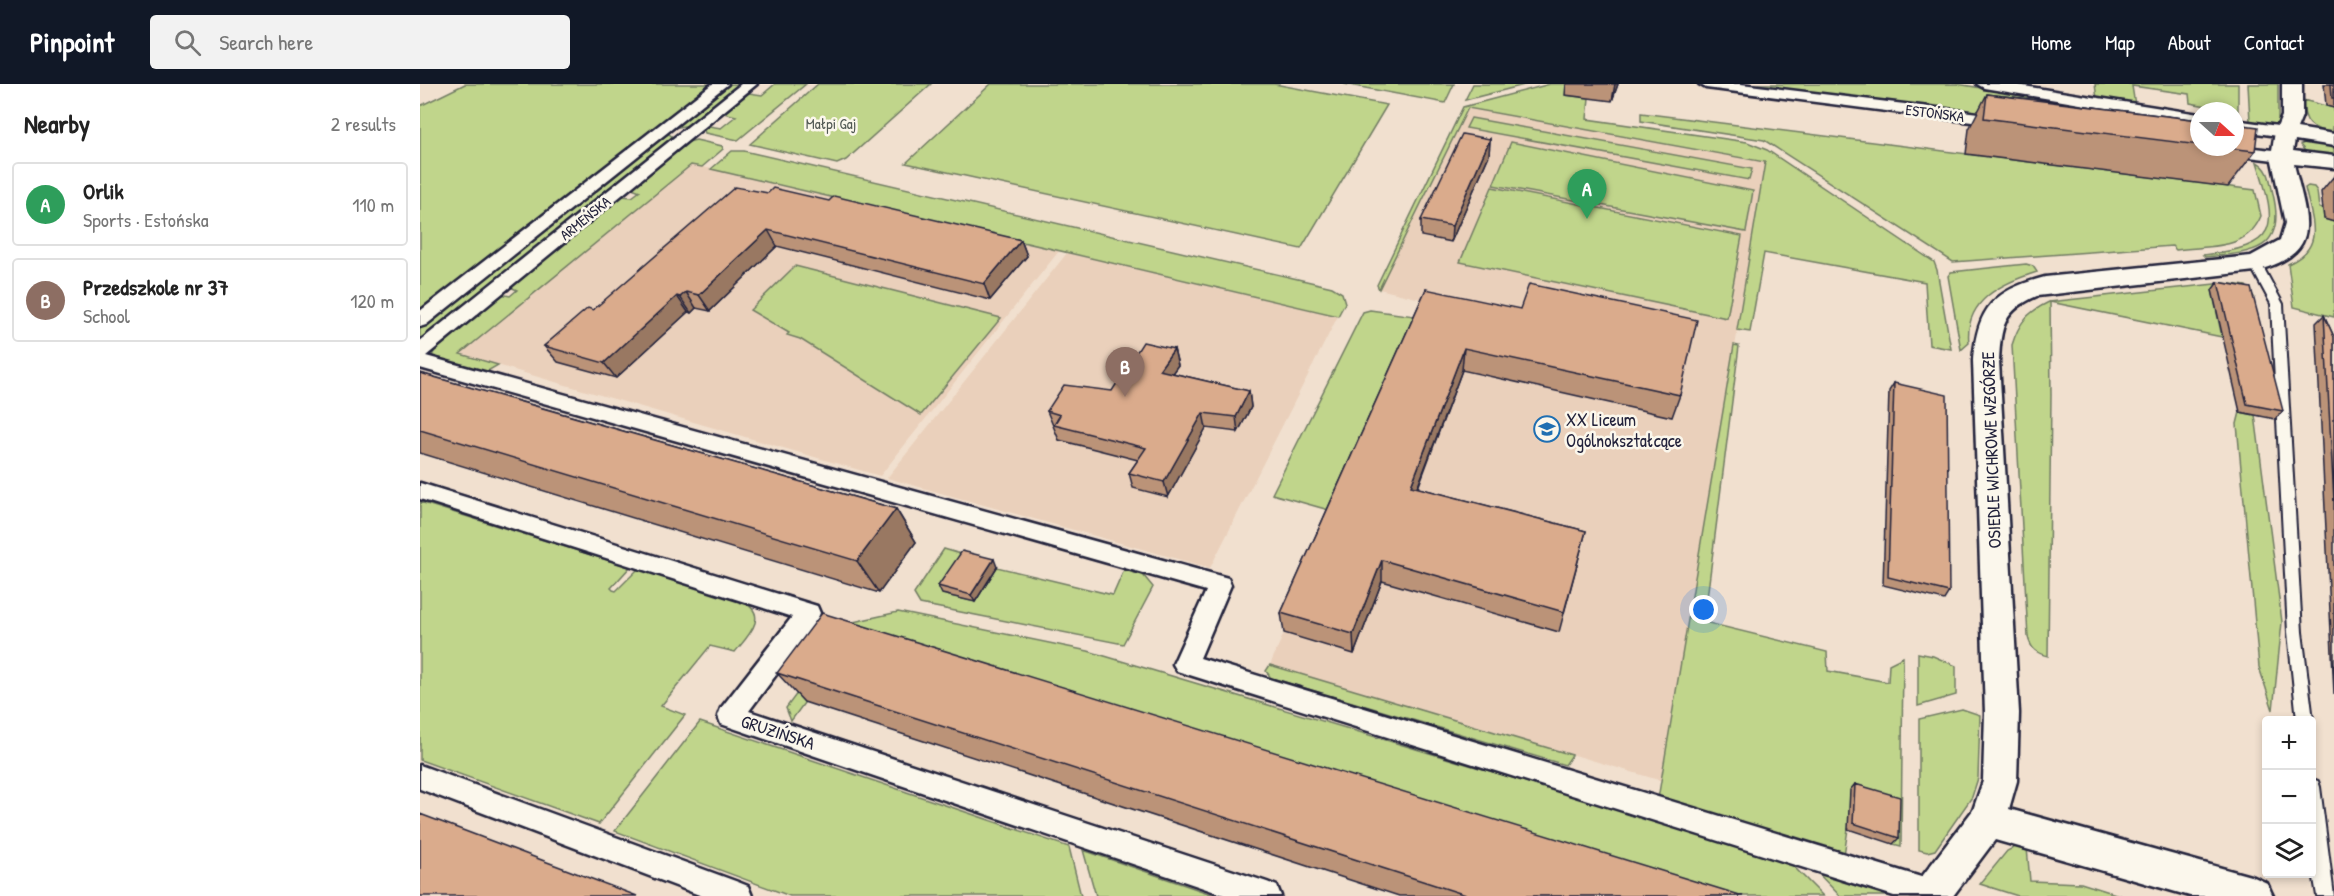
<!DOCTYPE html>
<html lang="en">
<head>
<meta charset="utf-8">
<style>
  :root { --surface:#fff; --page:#f2f2f2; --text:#222; --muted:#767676; --line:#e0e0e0; --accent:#111827 }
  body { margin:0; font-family:"Patrick Hand",sans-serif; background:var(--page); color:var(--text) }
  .controls { position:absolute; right:18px; bottom:18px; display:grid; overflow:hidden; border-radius:6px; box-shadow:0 3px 9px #0003 }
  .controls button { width:54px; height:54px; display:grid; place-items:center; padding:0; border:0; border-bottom:2px solid var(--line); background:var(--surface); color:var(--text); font:30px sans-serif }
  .compass { position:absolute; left:1770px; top:18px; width:54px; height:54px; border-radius:50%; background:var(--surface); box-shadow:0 3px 9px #0003; rotate:111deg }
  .you { position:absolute; left:1284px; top:526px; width:21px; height:21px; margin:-15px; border:4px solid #fff; border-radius:50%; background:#1a73e8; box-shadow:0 0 0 9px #1a73e833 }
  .badge { display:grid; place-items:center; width:39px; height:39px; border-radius:50%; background:var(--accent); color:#fff; font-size:20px; font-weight:700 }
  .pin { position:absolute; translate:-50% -50px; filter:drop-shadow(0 2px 3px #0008) }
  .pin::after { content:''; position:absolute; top:32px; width:21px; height:18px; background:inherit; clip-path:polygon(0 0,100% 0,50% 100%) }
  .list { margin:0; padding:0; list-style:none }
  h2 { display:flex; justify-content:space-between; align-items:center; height:78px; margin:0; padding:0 24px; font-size:26px }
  h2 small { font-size:20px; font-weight:400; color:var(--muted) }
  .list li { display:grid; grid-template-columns:39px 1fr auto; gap:18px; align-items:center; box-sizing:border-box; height:84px; margin:0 12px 12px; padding:0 12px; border:2px solid var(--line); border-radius:6px }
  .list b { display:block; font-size:22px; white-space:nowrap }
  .list p { margin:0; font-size:20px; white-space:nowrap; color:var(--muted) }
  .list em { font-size:20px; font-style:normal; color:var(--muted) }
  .icon { flex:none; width:33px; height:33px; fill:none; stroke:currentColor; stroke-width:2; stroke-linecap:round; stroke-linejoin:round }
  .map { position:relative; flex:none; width:1914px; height:812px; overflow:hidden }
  header { display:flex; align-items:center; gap:36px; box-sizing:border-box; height:84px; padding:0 30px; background:var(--accent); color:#fff }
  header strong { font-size:28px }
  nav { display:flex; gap:33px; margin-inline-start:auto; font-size:21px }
  .search { width:420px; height:54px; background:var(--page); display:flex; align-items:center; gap:15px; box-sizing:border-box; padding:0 21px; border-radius:6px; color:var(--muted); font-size:22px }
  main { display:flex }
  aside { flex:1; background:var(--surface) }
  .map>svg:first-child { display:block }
  .built { fill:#ead0bb }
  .green { fill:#c0d58b; stroke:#717c63; stroke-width:1.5 }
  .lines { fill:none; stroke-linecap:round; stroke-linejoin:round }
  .service-casing { stroke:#22223b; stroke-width:4 }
  .pedestrian-casing { stroke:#22223b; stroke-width:5 }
  .minor-casing { stroke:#22223b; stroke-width:5 }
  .service { fill:#fbf7ec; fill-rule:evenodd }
  .pedestrian { fill:#fbf7ec; fill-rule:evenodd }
  .minor { fill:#fbf7ec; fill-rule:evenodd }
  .wall { fill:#bb9378; stroke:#22223b; stroke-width:1.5 }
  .shaded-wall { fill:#997862; stroke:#22223b; stroke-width:1.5 }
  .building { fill:#daab8c; stroke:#22223b; stroke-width:1.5 }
  .labels { text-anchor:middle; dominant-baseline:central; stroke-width:5; stroke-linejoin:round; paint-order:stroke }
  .far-street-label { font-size:15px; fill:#22223b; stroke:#fbf7ec }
  .far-park-label { font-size:15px; fill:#515853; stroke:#fbf7ec }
  .poi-label { font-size:18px; fill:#22223b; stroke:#fbf7ec; text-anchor:start }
  .street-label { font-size:18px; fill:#22223b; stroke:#fbf7ec }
</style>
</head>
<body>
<header>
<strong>Pinpoint</strong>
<div class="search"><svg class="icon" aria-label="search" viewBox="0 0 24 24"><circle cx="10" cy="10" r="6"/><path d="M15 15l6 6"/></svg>Search here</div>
<nav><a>Home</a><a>Map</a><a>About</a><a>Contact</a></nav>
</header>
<main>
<aside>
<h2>Nearby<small>2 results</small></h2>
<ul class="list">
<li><span class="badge" style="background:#2e9e5b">A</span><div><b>Orlik</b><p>Sports · Estońska</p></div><em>110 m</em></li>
<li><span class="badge" style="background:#8d6e63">B</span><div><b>Przedszkole nr 37</b><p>School</p></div><em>120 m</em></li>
</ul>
</aside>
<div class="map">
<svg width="1914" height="812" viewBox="0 0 1914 812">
  <rect width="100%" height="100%" fill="#f1e0cf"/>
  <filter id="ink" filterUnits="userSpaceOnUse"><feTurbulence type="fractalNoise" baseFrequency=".0167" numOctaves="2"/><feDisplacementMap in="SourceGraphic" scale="12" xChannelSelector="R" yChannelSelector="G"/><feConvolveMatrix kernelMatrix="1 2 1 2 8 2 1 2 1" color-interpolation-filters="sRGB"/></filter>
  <g filter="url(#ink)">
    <!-- built -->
    <path class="built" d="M1048,24L1346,78L1242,697L850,581L1009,217L959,205Z
      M271,80L639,167L460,392L39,270Z
      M647,169L918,232L790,484L467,394Z"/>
    <!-- green -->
    <path class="green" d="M45,0H294L0,230V22Z
      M308,0H322L271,41L258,43L259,39Z
      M355,0H386L318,56L285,49L284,46L289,42L301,44L316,32L303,29L329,9L342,11Z
      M398,0H511L426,76L417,80L330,60Z
      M571,0H854L967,21L881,165L486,79Z
      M924,0H1034L1025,19Z
      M1053,0H1108L1045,16Z
      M1130,0H1147L1146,11L1169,14L1167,35L1327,58L1347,66L1514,178L1517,186L1531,265L1509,261L1505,198L1344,169L1330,248L1317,246L1345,78L1048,24L959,205L957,201L1043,23Z
      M1326,0H1537L1697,26L1700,47Z
      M1675,0H1818V37H1815V27L1770,19L1769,10L1712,2L1715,21L1677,15Z
      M1828,0H1858V39L1851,41L1830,37Z
      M1883,16L1914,24V43H1912L1914,51C1892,44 1883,41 1883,16Z
      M1221,29L1835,106L1841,132C1826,168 1789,161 1756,166L1752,162L1533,178L1344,56L1221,37Z
      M1051,34L1332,85L1329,96L1046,44Z
      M249,50L254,54L0,259V244L241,53Z
      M276,56L302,62L303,65L282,83L271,81L40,270L78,281L66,288L12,272L16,264L81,210L90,212L97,206L90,203L202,112L212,113L220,107L212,104L268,58Z
      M1888,57L1914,64V71L1887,69L1880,61Z
      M1091,58L1333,107L1326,148L1073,101Z
      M312,67H324L912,203L922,209L925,219L918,232L291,85Z
      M1837,78C1850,85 1850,97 1853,110C1867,168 1831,169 1785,173L1783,171C1858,162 1859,146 1837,78Z
      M1888,102L1894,103L1897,107L1899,124L1903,125L1904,135L1914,138V233L1874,223L1868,180C1906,163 1892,136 1885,104Z
      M1072,103L1322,152L1307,234L1040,178Z
      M1606,180L1613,182L1617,188C1582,199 1544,216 1549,259L1541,266L1528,192L1531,188Z
      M375,182L581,234L501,331L380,255L367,251L369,249L330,226Z
      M1804,199L1826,202L1834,213L1792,206L1802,253L1630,218L1631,311L1628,572C1616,569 1611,565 1608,553L1592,261C1599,238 1608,228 1629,218Z
      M950,226L1002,233L916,428L852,410L943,228Z
      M1314,261L1319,262L1284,538L1407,568L1408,587L1468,598L1469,580L1483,573L1481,762L1473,760L1474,719L1428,745L1424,771L1238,715Z
      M1820,328L1835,331L1862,538L1853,626L1839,583L1817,340Z
      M0,418L210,483L191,504L193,506L196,507L218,485L321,517C351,530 328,552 315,568L290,562L241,622L265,631L179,740L0,676Z
      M524,465L544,471L523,510L555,518L577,483L693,511L704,486L723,491L733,503L703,560L500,520L494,510Z
      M478,528L668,567L1367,776L1403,812H1235L427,560L371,637L366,624L429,539Z
      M1498,569L1513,572L1536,582V611L1498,622Z
      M850,581L1152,671L1145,681L851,594L846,587Z
      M1542,625L1560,631L1558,694L1552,713L1515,766L1507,768L1499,766V635Z
      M280,638L649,763L661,812H370L195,747Z
      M1595,763L1607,764L1610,797L1661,799L1702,812H1598L1560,800L1587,767Z
      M663,766L797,812H676Z
      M1392,783L1468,809L1469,812H1420Z"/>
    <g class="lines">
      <!-- service casing -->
      <g class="service-casing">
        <path id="service" d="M1835,175L1841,179L1863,220L1882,548L1893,636L1892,639V636H1877L1868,548L1851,220L1829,179Z
          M1892,695L1898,697L1900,703L1914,812H1897L1892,783Z"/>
      </g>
      <!-- pedestrian casing -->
      <g class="pedestrian-casing">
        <path id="pedestrian" d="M292,0H308L6,241L0,243V227Z
          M321,0H337L6,272L808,494L811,501L780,574L1511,796L1521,800L1524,812H1474L757,587L753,580L786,507L0,284V257Z
          M1279,0H1321L1583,32L1591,37L1583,42L1286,4Z
          M1557,0H1591L1779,30V40L1564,4Z
          M1815,36L1865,43L1873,48L1865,53L1815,46Z
          M1815,62L1862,67L1870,72L1862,77L1788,68L1780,63Z
          M0,399L397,522L400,529L397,536L329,627L847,798L857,802L861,812H807L301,640L298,632L301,624L372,533L0,415Z
          M0,681L318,798L328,802L332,812H282L0,705Z"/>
      </g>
      <!-- minor casing -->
      <g class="minor-casing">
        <path id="minor" d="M1862,0H1882V32L1877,44L1914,50V62L1875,56L1873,67L1914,72V84L1874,80C1887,136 1905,168 1835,187L1617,212C1583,227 1581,242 1579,277L1599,629L1597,697L1589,725L1834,793L1847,799L1853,812H1770L1575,756L1533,812H1491L1497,799L1553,726L1563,697L1565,629L1553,277C1558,223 1573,207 1625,193L1831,172L1860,156L1865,139L1851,72L1855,48L1862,32Z"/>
      </g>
      <!-- service -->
      <use href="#service" class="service"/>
      <!-- pedestrian -->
      <use href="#pedestrian" class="pedestrian"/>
      <!-- minor -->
      <use href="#minor" class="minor"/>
    </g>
    <!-- wall -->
    <path class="wall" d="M1146,0H1198L1192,17L1145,11Z
      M1904,0H1914V24L1906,22Z
      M1567,10L1779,36V63H1815L1835,67L1808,103L1546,70L1549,45Z
      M1070,55L1069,71L1031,158L1001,152V136Z
      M1914,92V138L1904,135L1901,108Z
      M348,109L601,156L607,172L570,216L357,162L290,227L276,224L271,229L268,228L196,294L138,278L124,262L173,226Z
      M1798,198L1863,327L1855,335L1820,328L1792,206Z
      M1006,205L1260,311L1252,333L1042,286L998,404L1166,447L1139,548L962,497L934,570L864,549L861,529Z
      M1904,231L1914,253V610L1896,239Z
      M754,265L758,281L752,289L829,307L831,323L818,348L786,344L748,413L713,404L709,389L718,376L639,356L627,327L692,307Z
      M0,289L476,425L496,458L459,509L0,369Z
      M1474,299L1529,508L1524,516L1463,501L1469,307Z
      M577,483L555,518L522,510L518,502Z
      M357,589L1323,812H979L384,618Z
      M1435,700L1479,754L1473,760L1428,745L1430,706Z"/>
    <!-- shaded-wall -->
    <path class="shaded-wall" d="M1195,0H1198L1192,17Z
      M1070,55L1069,71L1031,158L1032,142Z
      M348,146L357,162L290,227L279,211Z
      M601,156L607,172L570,216L564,200Z
      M266,208L276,224L271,229L260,213Z
      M257,212L268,228L196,294L184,279Z
      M1044,264L1042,286L990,423L991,402Z
      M754,265L758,281L743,302L739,286Z
      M829,307L831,323L818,348L816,333Z
      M783,329L786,344L748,413L744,398Z
      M476,425L496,458L459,509L437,477Z
      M574,475L577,483L555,518L551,511Z
      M962,476V497L934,570L933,550Z"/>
    <!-- building -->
    <path class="building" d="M1911,0H1914V14H1912Z
      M1567,10L1779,36V61L1564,34Z
      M1815,40L1838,43L1835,67L1799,63H1815Z
      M1042,50L1070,55L1032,142L1001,136Z
      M315,103L348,109L353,104L409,117L414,112L601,156L564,200L348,146L279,211L266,208L260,213L257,212L184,279L124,262L168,224L173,226Z
      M1798,198L1831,204L1863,327L1827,320Z
      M1109,200L1277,236L1260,311L1044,264L991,402L1166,447L1144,528L962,476L933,550L861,529L1006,205L1100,225Z
      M1904,231L1914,253V417Z
      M723,258L754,265L739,286L829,307L816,333L783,329L744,398L709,389L726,364L634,341L640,331L627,327L644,301L692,307Z
      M0,289L476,425L437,477L0,346Z
      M1474,299L1527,311L1529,508L1468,493Z
      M542,467L574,475L551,511L518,502Z
      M402,529L1323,812H1049L357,589Z
      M1435,700L1480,713L1479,754L1433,739Z
      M0,730L217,812H0Z"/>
  </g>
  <!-- icons -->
  <defs>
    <g id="school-ring" transform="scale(1.35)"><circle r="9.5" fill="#fbf7ec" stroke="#1f6fb2" stroke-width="1.5"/><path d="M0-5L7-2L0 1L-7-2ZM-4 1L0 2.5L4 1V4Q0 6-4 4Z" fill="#1f6fb2"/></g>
  </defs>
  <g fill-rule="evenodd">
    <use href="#school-ring" x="1127" y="345"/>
  </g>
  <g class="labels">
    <!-- far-street labels -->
    <g class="far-street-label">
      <text transform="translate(1515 29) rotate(7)">ESTOŃSKA</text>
      <text transform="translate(165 134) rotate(-39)">ARMEŃSKA</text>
    </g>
    <!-- far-park labels -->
    <g class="far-park-label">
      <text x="411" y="39">Małpi Gaj</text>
    </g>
    <!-- poi labels -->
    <g class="poi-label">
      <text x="1146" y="335">XX Liceum<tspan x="1146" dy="21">Ogólnokształcące</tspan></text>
    </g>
    <!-- street labels -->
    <g class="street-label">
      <text transform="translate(1571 366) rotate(-92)">OSIEDLE WICHROWE WZGÓRZE</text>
      <text transform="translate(358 648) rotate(18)">GRUZIŃSKA</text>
    </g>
  </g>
</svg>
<div class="controls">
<button>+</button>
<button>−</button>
<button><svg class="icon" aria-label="layers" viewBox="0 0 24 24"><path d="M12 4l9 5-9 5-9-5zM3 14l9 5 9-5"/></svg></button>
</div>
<svg class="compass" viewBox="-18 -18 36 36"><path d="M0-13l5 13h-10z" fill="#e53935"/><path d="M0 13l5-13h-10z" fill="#767676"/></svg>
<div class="you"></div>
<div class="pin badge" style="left:1167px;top:135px;background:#2e9e5b">A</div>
<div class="pin badge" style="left:705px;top:313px;background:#8d6e63">B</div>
</div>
</main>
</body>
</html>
